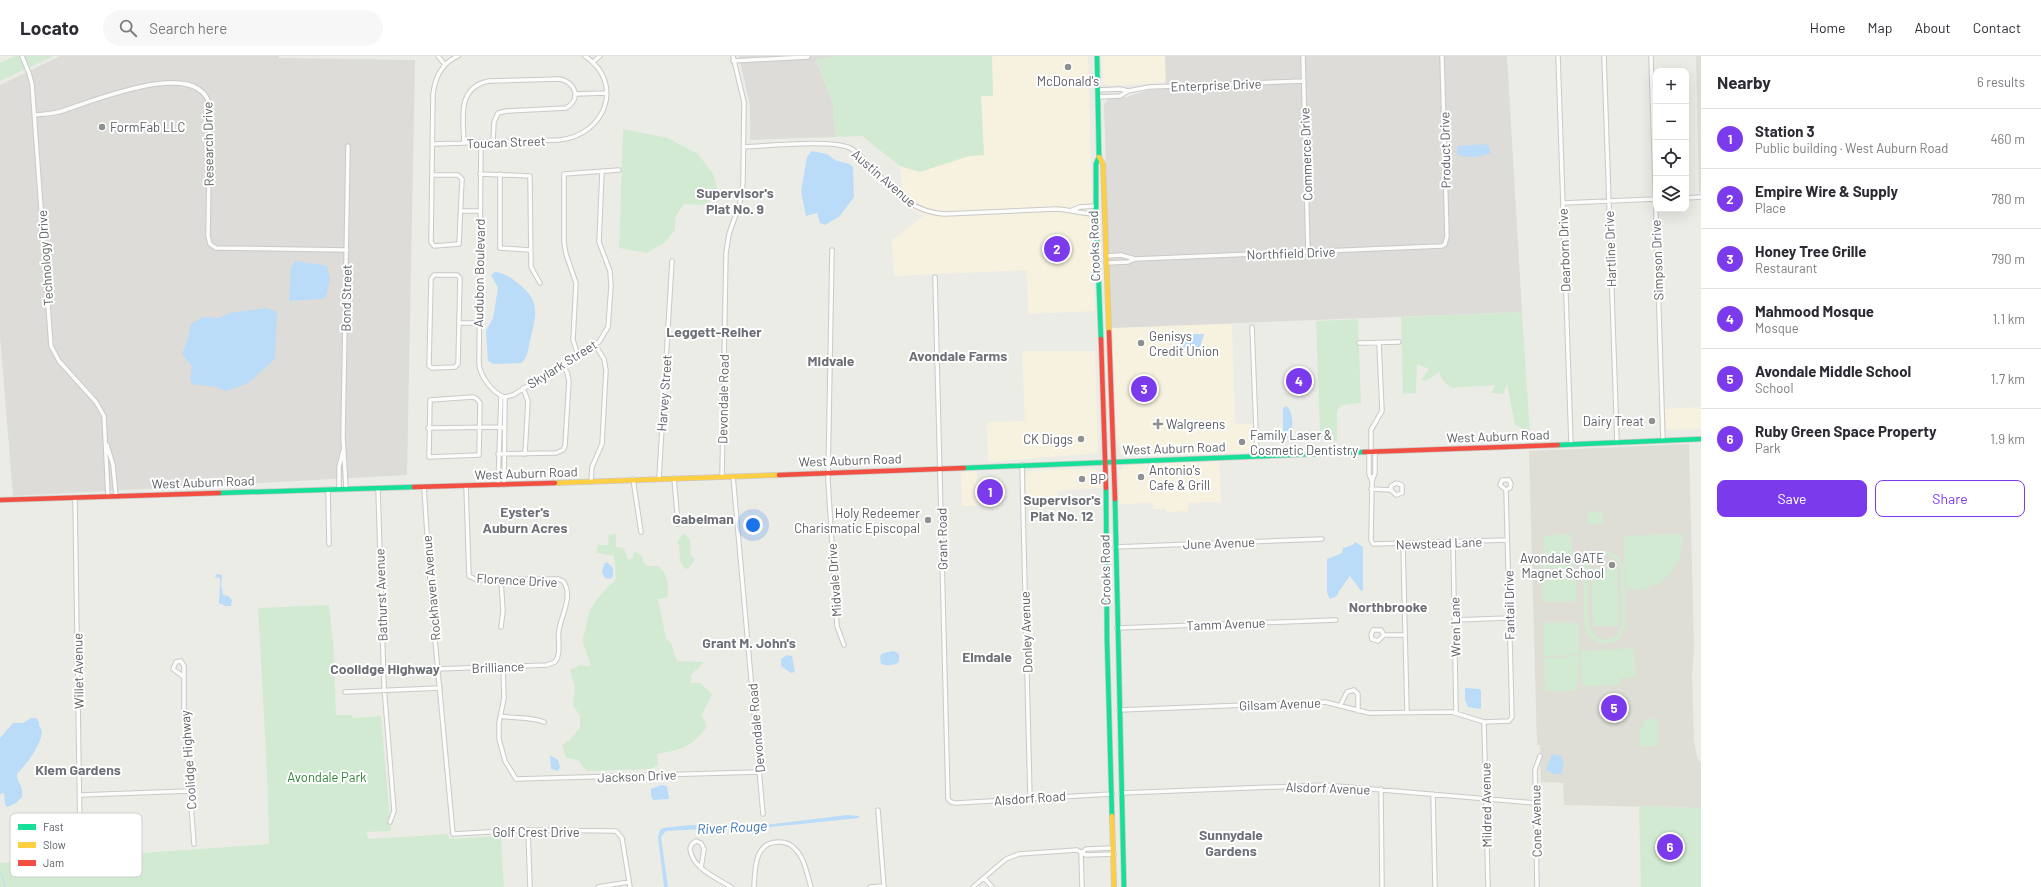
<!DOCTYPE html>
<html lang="en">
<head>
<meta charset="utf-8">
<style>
  :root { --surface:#fff; --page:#f7f7f7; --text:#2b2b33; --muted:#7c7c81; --line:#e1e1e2; --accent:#7c3aed }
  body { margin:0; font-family:Barlow,sans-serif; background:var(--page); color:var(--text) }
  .controls { position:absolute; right:12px; top:12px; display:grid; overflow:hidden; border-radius:8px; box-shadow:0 4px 16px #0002 }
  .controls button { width:36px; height:36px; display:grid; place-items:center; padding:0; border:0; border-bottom:1px solid var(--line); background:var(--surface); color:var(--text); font:20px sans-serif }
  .you { position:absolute; left:753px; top:469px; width:14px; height:14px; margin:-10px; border:3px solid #fff; border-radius:50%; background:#1a73e8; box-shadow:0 0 0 6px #1a73e833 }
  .badge { display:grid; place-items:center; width:26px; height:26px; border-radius:50%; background:var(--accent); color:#fff; font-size:13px; font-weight:700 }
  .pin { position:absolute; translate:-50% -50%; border:2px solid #fff; box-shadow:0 1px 4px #0006 }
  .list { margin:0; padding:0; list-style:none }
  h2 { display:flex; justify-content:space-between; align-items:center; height:52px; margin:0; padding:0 16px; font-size:17px }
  h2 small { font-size:13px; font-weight:400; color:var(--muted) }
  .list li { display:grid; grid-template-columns:26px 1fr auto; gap:12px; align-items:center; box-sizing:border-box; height:60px; padding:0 16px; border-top:1px solid var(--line) }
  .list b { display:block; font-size:15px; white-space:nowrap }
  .list p { margin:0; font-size:13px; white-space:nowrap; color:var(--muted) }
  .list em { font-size:13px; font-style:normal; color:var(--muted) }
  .actions { display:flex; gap:8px; padding:12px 16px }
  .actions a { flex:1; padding:9px 0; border:1px solid var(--accent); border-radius:8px; text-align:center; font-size:14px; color:var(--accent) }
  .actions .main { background:var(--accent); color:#fff }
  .icon { flex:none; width:22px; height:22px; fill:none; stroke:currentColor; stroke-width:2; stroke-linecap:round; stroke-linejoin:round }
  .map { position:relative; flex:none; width:1701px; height:831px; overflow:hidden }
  header { display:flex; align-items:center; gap:24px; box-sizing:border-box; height:56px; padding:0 20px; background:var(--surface); border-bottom:1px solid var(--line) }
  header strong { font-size:19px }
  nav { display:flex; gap:22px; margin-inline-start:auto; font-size:14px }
  .search { width:280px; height:36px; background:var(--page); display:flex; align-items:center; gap:10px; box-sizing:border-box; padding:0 14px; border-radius:22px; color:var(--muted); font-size:15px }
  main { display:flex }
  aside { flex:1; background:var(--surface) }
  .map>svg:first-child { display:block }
  .commercial { fill:#f6f2df }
  .industrial { fill:#dddcd8 }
  .education { fill:#deddd6 }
  .green { fill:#d3ead2; fill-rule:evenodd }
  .water { fill:#badcf8 }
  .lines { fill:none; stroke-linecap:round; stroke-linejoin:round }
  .stream { stroke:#badcf8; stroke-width:1 }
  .street-casing { stroke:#c9c9c9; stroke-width:5.5 }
  .fast-casing { stroke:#c9caca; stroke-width:6 }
  .slow-casing { stroke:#c9caca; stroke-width:6 }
  .jam-casing { stroke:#c9caca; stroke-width:6 }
  .street { stroke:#fcfcfb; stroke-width:3.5 }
  .fast { stroke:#16e098; stroke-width:4.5 }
  .slow { stroke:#ffcf43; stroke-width:4.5 }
  .jam { stroke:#f24e42; stroke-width:4.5 }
  .poi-dot { fill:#8e9192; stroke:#fff; stroke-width:1.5 }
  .labels { text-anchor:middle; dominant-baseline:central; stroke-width:4; stroke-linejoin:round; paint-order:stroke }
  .poi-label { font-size:13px; fill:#5c6065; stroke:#fff; text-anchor:start }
  .street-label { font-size:13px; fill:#5c6065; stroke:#fff }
  .park-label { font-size:13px; fill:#318737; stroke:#fff }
  .neighbourhood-label { font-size:14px; font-weight:bold; fill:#6d7177; stroke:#fff }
  .water-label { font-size:14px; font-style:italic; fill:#3b74b6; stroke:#fff }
  .key { fill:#fff; stroke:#cecfd1; stroke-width:1 }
  .key-label { font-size:11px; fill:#5c6065 }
</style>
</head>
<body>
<header>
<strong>Locato</strong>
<div class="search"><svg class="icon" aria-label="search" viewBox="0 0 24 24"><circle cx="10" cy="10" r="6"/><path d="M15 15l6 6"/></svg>Search here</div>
<nav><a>Home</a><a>Map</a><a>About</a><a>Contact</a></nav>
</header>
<main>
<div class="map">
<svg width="1701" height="831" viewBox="0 0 1701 831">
  <rect width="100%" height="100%" fill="#ecece7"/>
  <!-- commercial -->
  <path class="commercial" d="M992,0H1088L1095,255L1028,258L1027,214L894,220L892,184L924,160L904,149L900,110L920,116L969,100L984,99L981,40H993Z
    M1102,0H1165L1166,26L1110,30L1103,27Z
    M1232,268L1235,368H1254V396L1131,400H1125L1120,397L1115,364L1111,272Z
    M1022,295H1095L1098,397L988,406L987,366L1025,365Z
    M1701,351V373L1666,374L1664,353Z
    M1219,405L1221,446L1188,447V455L1166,456V453H1153V447L1119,448V415L1125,409Z
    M1094,412L1101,419V432L1058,435V446H1025L1026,419L1030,415Z
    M977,415L978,450H962L961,416Z"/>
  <!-- industrial -->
  <path class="industrial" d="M60,0H279V2L415,4L407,419L13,440L0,280V29Z
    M739,0H841L816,4L833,48L835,81L750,84V50Z
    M1165,0H1507L1522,256L1111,272L1104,48L1109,42L1126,41L1149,34L1166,33Z"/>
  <!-- education -->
  <path class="education" d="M1696,0H1701V137H1699Z
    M1689,388L1694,592L1692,620L1694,684L1697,701L1701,707V752L1564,749L1563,727L1541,726L1540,689H1537L1529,395Z"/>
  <!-- green -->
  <path class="green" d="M15,0H54L0,25V7Z
    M841,0H992L993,40H981L984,99L969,100L920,116L900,110L862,80L835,81L833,48L816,3Z
    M623,73L668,82L698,98L714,119L718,138L704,149L684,148L676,160L675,174L664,187L647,197L619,192Z
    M1522,256L1530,377L1515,369L1507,328L1503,338L1491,337L1495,329L1451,332L1442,323L1439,316L1426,325L1421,324L1429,313L1417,308L1416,337L1403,338L1401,261Z
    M1358,263L1361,347L1342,349L1337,354V385H1324L1320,379L1316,265Z
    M1603,455V468H1588V456Z
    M616,477V491L624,492L628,504L633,502L634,495L642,500L644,508L649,510H658C669,520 669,528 667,542L658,543L666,582L671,587L677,605L704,606L691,619V627H700L712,638L702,659L707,671C690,692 684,693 657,698L658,709L651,713L586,715L578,704L566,702L562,689L571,683L580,671V660L573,649L575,632L570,614L580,609L591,610L582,584C587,574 586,562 591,553C597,541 607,532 616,523L614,500L596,497L598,489H608L609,479Z
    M682,478H685L690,484L691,500L695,503L688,513L684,512L680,505L679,489L677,487Z
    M1571,478L1573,509L1571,512L1542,513L1544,480Z
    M1683,478C1683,501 1675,520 1653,530C1644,534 1636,536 1626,531L1623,484L1626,480Z
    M1608,495L1619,501L1624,512L1626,569L1620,582C1609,591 1592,590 1586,575C1582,563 1584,516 1583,501C1592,501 1598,495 1608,495ZM1606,498L1617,504L1620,513L1622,568L1618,579L1606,584L1596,581L1589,570L1588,513L1591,505L1595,501Z
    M1617,512L1619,570H1593L1591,513Z
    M1574,514L1576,516V545L1545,546L1543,544L1542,515Z
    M329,549L333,584L336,659H352V662L381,660L391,775L367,776L368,783L448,778L449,783L501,780L504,831H0V807L269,788L267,718L258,552Z
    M1545,567H1576L1579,569V599L1544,600V569Z
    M1634,592L1636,621L1620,622V629L1582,630L1580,595Z
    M1579,600L1577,633L1575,635H1547L1545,634L1544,602Z
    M1644,663H1658V690L1640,691V672L1644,668Z
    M1639,750L1701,752V831H1641Z"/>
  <!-- water -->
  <path class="water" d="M1486,88L1490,92V97C1482,101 1465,103 1457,98V91L1459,90Z
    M812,95L827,98L835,104L849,108L853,111L854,141L840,160L825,169L820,167L817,157L806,160L801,135L807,101Z
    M296,205L327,210L330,223L326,241L321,243L289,245L291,211Z
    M495,216C501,216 510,221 515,225C541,244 537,256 530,285C528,293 528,302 521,307L494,308L488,305L486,275L493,262L498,232L491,219Z
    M267,252L277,256L275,303L247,328L226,335L217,331L192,328L190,323L192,310L182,298L188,282L191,268L203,261L219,262L229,257Z
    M1183,278H1204L1199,295L1182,293Z
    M1286,350C1294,355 1294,374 1289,382H1286L1283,377V352Z
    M1355,486L1363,491V534L1361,535L1350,520L1339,535L1337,540L1330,543L1327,537V503L1342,497L1343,492L1353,489Z
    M607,506L613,512V521L610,523L605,522L602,516L604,508Z
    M216,518L222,519L221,529L223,539L228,540L232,544L231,550H225L219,547L220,525V522L215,521Z
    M894,595L899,598V606C894,610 887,610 881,608L880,600L883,597Z
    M787,599L792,600L795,616L791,617L781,610V603Z
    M1465,632L1480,633L1481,636V652L1479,653L1468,651L1465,644Z
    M31,662H36L39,666V669L42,675C41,690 27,707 17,718C16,726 24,729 22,741L16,747L7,751L5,748L4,737L0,738V682L13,667H23Z
    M1552,698L1561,700L1564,708L1561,718H1553L1546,713Z
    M550,699L558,704L560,711L558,715L551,713Z
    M661,729L667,730L669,743L653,744L651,739V733Z
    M847,759L859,760V762L753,773L724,772L666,775L661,781L668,831H664L658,781L660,774L663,772L690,769H765Z"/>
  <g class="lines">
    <!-- stream -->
    <path class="stream" d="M0,817L3,821L5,831"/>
    <!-- street casing -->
    <g class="street-casing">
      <path id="street" d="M22,0L29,17L32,28L51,290L59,305L96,346L104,360L108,440
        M438,0L445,9
        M1303,0L1308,196
        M1558,0L1571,388
        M1604,0L1617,386
        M1651,0L1663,384
        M733,5L808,1
        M593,6L600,0
        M1098,34L1120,33L1128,35
        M575,38L606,37
        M1098,41L1120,40L1128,35L1149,31L1304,25
        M35,59C44,58 53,58 62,55C96,44 201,0 210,51L208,180L210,188L216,192L347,194
        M481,86L479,308C480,320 493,338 505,341
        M464,87C463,62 457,31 489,25L559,23C575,25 582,43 566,52L507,55L498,57L494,66L493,86
        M433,88L559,84C606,79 625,27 585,0
        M744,91C768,90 830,83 850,92C858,96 864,103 870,110C894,133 909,156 945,158L1056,153C1071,154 1082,158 1096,158
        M480,118L530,120L531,211L540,227
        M500,118V192L530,194
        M432,119H458L462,123L459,188L434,190L431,186L433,38C435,21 442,7 458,0
        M1686,142L1701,141
        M1563,147L1656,143
        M1072,154L1080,151L1096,150
        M461,155H480
        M832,194L828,424L837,570L844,589
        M1106,200L1121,199L1135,203
        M1106,207L1128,206L1135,203L1442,190L1445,188L1447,180L1442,0
        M434,219H457L460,222L458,308L455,311L432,312L429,310L431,223Z
        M935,221L948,743L951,746L956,747L1112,738
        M459,267H478
        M1252,271L1257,400
        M1359,287L1399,286
        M578,299L573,284L576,227L566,198L564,186V118L619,114
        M523,332L528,345L525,398
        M473,341L477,343L480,347L479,399L429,401L430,344Z
        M505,341L513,339L599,286L608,271L611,230L610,215L599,186L602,116
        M428,372L505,371
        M107,389L113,409L116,440
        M1369,396V418L1372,425L1371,484L1373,488L1507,484
        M1371,396V374L1382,355L1379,287
        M498,398L556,397L563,394L565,390L569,325L567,316L562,309
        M1022,409L1030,742
        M722,420L726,197L729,178L740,147L743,127L744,46L733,0
        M733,420L763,758
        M659,422L672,205
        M674,422L678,468
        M633,423L641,476
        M1372,425L1375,417V396
        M591,426L592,411L602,388L606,314L604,303L595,289
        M498,429L501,340
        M504,429L505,341
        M424,431L431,540L453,778L523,774L616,775L622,782L630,831
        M346,432L343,381L348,90
        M378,432L384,630L394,755L390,766
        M328,433L329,488
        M339,433V411L343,395
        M1371,433L1391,434L1396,439L1402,437V429L1396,427L1391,430V434
        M75,442L80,781L83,789
        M1453,486L1456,656
        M1403,488L1407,656
        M1115,491L1322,483
        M501,524L503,555L501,571
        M1454,564L1509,562
        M1117,572L1336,564
        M1384,579L1378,585L1372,583L1371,579L1373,574H1381L1384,579H1405
        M503,611L504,642L499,667V683L505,705L516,723L759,716
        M438,613L547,609L555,606C562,597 557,585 559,574C561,560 574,539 563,525L558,523L477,524L469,520L466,430
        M184,621L173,613L176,606L181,605L184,610V657L194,788
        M345,636L440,632
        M1340,650L1347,636L1354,634L1358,638V655
        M1119,654L1325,646L1369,657L1452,656L1484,666L1509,665L1512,661L1506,434L1510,432L1511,428L1509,424H1502L1500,429L1506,434
        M501,660C515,663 529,660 544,666
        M1484,666L1488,831
        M1381,733L1382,831
        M1121,737L1324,729L1535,747
        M1433,738L1435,831
        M80,739L189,735
        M878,754L884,831
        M528,774L530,831
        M1081,797L1082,831
        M1081,797L1086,793L1113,792
        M701,812L704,793L701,787L696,785L692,788L690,792C691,812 717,822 731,831
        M984,822L992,831
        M598,831L629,826
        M754,831C755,813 754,785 780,786C786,786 792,789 796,794C805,803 807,819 811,831
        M870,831L884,830
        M973,831L1006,803L1019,798L1077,794L1086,799L1114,798
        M1537,831L1535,714L1540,700"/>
    </g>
    <!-- fast casing -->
    <g class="fast-casing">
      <path id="fast" d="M1097,0L1099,101L1096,108V158L1101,283
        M1558,389L1701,383
        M964,412L1364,396
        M1106,432L1107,584L1112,760
        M219,437L414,431
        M1115,443L1124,831"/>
    </g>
    <!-- slow casing -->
    <g class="slow-casing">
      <path id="slow" d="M1099,101L1103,108L1109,276
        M555,427L779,419
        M1112,760L1114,831"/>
    </g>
    <!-- jam casing -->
    <g class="jam-casing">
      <path id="jam" d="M1109,276L1115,443
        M1101,283L1106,432
        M1364,396L1558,389
        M779,419L964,412
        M414,431L555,427
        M0,444L219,437"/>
    </g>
    <!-- street -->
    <use href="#street" class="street"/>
    <!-- fast -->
    <use href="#fast" class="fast"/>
    <!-- slow -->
    <use href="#slow" class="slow"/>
    <!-- jam -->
    <use href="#jam" class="jam"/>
  </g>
  <!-- markers -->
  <g class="poi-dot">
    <circle cx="1068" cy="11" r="4"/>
    <circle cx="102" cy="71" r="4"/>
    <circle cx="1141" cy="287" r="4"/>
    <circle cx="1652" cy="365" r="4"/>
    <path d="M1156 362h4v4h4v4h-4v4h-4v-4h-4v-4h4z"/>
    <circle cx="1081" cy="383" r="4"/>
    <circle cx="1242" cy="386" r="4"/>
    <circle cx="1141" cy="421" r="4"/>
    <circle cx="1082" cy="423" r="4"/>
    <circle cx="928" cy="464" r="4"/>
    <circle cx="1612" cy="509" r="4"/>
  </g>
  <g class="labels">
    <!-- poi labels -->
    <g class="poi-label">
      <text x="1068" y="25" text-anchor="middle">McDonald's</text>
      <text x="110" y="71">FormFab LLC</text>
      <text x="1149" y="280">Genisys<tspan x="1149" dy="15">Credit Union</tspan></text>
      <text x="1644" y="365" text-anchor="end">Dairy Treat</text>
      <text x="1166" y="368">Walgreens</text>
      <text x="1250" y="379">Family Laser &amp;<tspan x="1250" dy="15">Cosmetic Dentistry</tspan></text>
      <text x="1073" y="383" text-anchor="end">CK Diggs</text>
      <text x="1149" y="414">Antonio's<tspan x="1149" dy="15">Cafe &amp; Grill</tspan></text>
      <text x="1090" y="423">BP</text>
      <text x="920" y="457" text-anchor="end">Holy Redeemer<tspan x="920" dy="15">Charismatic Episcopal</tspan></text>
      <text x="1604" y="502" text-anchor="end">Avondale GATE<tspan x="1604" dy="15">Magnet School</tspan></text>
    </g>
    <!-- street labels -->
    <g class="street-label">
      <text transform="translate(1216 29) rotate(-2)">Enterprise Drive</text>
      <text transform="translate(506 86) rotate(-2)">Toucan Street</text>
      <text transform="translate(208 88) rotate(-91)">Research Drive</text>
      <text transform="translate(1445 94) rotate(-91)">Product Drive</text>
      <text transform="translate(1306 98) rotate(-92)">Commerce Drive</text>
      <text transform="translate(884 122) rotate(41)">Austin Avenue</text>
      <text transform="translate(1094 190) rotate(-92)">Crooks Road</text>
      <text transform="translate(1610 193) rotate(-92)">Hartline Drive</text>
      <text transform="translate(1564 194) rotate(-92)">Dearborn Drive</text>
      <text transform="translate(1291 197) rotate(-2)">Northfield Drive</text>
      <text transform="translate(45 202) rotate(-94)">Technology Drive</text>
      <text transform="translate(1657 204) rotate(-92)">Simpson Drive</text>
      <text transform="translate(479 217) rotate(-89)">Audubon Boulevard</text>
      <text transform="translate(346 242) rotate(-89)">Bond Street</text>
      <text transform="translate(562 308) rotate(-32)">Skylark Street</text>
      <text transform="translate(664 337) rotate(-86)">Harvey Street</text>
      <text transform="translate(723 343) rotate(-89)">Devondale Road</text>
      <text transform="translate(1498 380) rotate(-2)">West Auburn Road</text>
      <text transform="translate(1174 392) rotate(-2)">West Auburn Road</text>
      <text transform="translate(850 404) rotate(-2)">West Auburn Road</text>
      <text transform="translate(526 417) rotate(-2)">West Auburn Road</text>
      <text transform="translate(203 426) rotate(-2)">West Auburn Road</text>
      <text transform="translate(942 483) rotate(-91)">Grant Road</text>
      <text transform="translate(1219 487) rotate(-2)">June Avenue</text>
      <text transform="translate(1439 487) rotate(-2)">Newstead Lane</text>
      <text transform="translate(1105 514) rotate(-91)">Crooks Road</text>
      <text transform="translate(517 524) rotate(3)">Florence Drive</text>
      <text transform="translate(834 524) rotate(-94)">Midvale Drive</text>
      <text transform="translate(431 532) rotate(-95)">Rockhaven Avenue</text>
      <text transform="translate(381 539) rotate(-92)">Bathurst Avenue</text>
      <text transform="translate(1509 549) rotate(-91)">Fantail Drive</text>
      <text transform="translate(1226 568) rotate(-2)">Tamm Avenue</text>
      <text transform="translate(1455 571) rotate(-91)">Wren Lane</text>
      <text transform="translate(1026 576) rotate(-92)">Donley Avenue</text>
      <text transform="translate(498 611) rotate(-2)">Brilliance</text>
      <text transform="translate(78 615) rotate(-91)">Willet Avenue</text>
      <text transform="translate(1280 648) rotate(-2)">Gilsam Avenue</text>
      <text transform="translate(756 672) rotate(-95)">Devondale Road</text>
      <text transform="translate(188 704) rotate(-94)">Coolidge Highway</text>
      <text transform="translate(637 720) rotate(-2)">Jackson Drive</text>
      <text transform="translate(1328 732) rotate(2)">Alsdorf Avenue</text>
      <text transform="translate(1030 742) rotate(-4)">Alsdorf Road</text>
      <text transform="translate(1486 749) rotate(-91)">Mildred Avenue</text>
      <text transform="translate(1536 765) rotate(-91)">Cone Avenue</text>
      <text x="536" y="776">Golf Crest Drive</text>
    </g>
    <!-- park labels -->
    <g class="park-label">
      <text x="327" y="721">Avondale Park</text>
    </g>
    <!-- neighbourhood labels -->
    <g class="neighbourhood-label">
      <text x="735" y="136">Supervisor's<tspan x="735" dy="16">Plat No. 9</tspan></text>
      <text x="714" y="275">Leggett-Reiher</text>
      <text x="958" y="299">Avondale Farms</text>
      <text x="831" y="304">Midvale</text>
      <text x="1062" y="443">Supervisor's<tspan x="1062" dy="16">Plat No. 12</tspan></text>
      <text x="525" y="455">Eyster's<tspan x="525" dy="16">Auburn Acres</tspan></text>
      <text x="703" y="462">Gabelman</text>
      <text x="1388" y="550">Northbrooke</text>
      <text x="749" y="586">Grant M. John's</text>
      <text x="987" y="600">Elmdale</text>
      <text x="385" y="612">Coolidge Highway</text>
      <text x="78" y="713">Klem Gardens</text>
      <text x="1231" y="778">Sunnydale<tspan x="1231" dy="16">Gardens</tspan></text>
    </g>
    <!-- water labels -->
    <g class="water-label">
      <text transform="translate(732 771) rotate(-3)">River Rouge</text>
    </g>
  </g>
  <!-- legend -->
  <rect x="10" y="757" width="132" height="64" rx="6" class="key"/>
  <rect x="18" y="768" width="18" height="6" fill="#16e098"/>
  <rect x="18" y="786" width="18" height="6" fill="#ffcf43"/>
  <rect x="18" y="804" width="18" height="6" fill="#f24e42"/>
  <g class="key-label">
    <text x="43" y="775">Fast</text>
    <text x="43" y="793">Slow</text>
    <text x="43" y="811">Jam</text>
  </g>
</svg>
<div class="controls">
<button>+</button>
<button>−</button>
<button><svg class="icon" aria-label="locate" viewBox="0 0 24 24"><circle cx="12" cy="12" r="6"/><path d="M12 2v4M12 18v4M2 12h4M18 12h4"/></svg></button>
<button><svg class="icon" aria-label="layers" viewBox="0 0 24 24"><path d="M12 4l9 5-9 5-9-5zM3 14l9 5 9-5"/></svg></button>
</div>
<div class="you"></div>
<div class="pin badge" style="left:990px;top:436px">1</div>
<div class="pin badge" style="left:1057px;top:193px">2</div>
<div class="pin badge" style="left:1144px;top:333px">3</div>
<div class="pin badge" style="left:1299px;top:325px">4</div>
<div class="pin badge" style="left:1614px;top:652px">5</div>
<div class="pin badge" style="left:1670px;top:791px">6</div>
</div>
<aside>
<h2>Nearby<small>6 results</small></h2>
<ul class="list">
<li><span class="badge">1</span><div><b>Station 3</b><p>Public building · West Auburn Road</p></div><em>460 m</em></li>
<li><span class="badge">2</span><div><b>Empire Wire &amp; Supply</b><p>Place</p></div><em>780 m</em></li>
<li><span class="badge">3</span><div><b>Honey Tree Grille</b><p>Restaurant</p></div><em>790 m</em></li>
<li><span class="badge">4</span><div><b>Mahmood Mosque</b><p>Mosque</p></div><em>1.1 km</em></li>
<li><span class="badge">5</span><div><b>Avondale Middle School</b><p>School</p></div><em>1.7 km</em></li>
<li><span class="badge">6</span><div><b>Ruby Green Space Property</b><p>Park</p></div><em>1.9 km</em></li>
</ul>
<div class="actions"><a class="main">Save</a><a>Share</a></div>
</aside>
</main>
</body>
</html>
